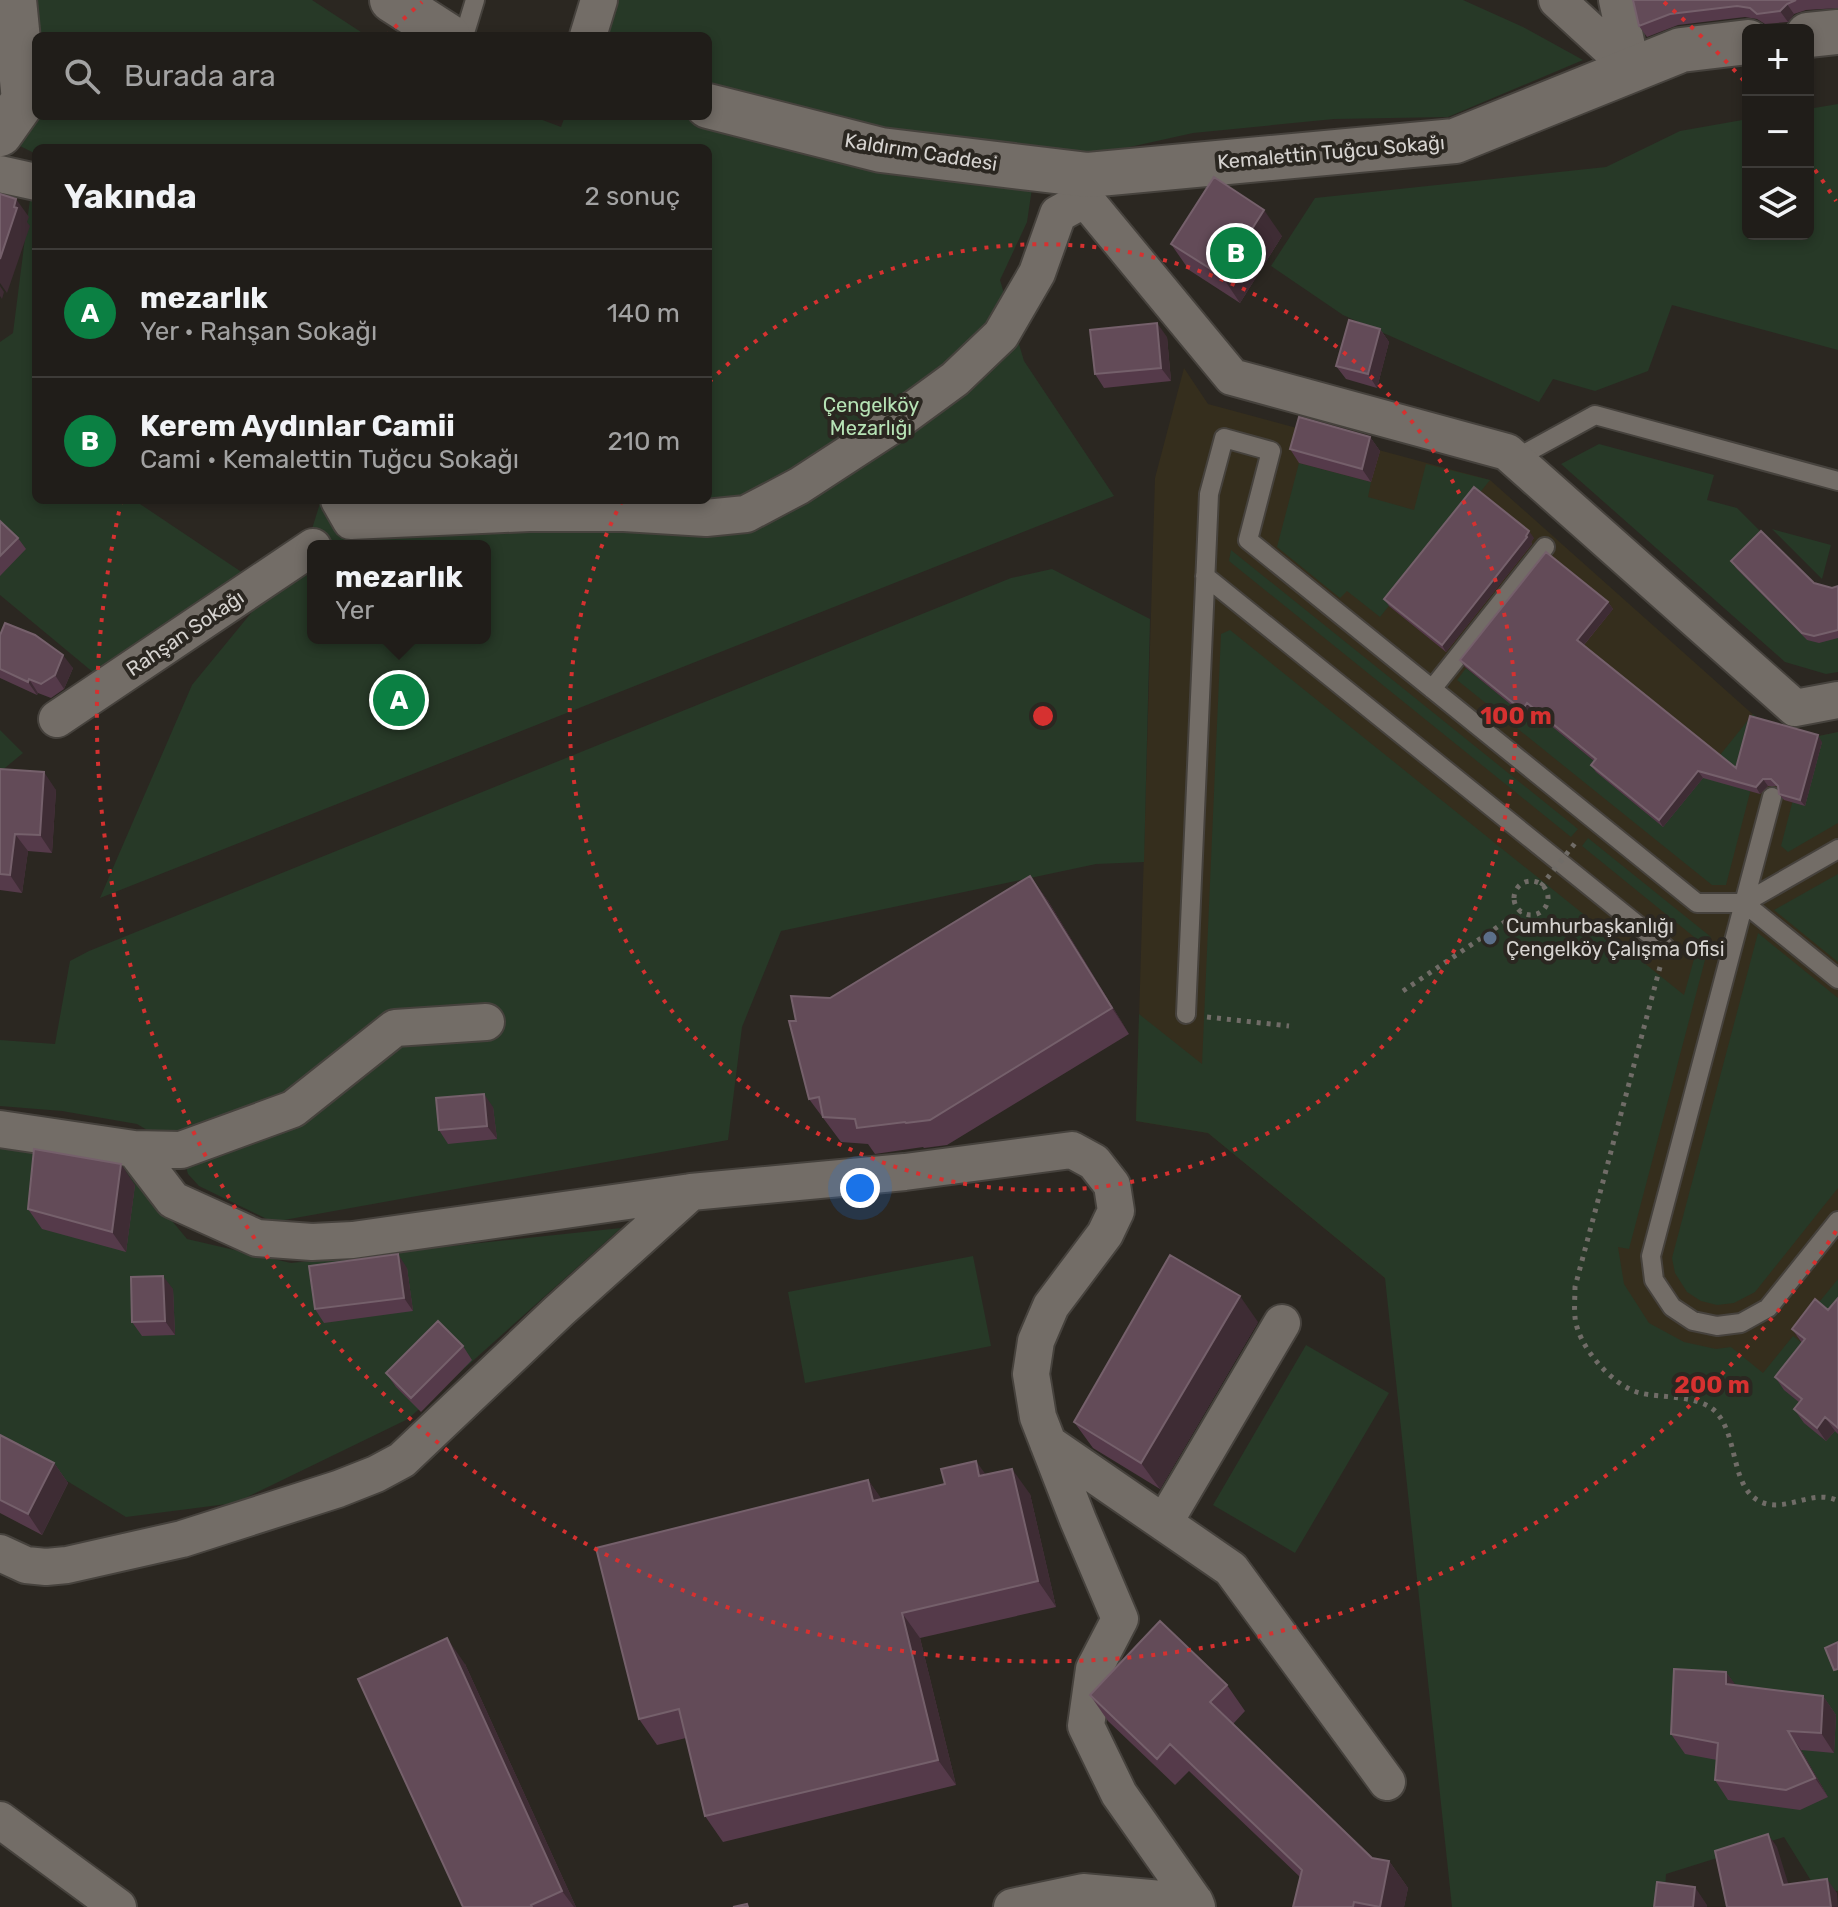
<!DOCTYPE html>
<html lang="tr">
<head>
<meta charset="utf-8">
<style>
  :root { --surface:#201d19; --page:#2d2a26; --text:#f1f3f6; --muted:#a2a2a2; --line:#3d3b38; --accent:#0b8043 }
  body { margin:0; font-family:Rubik,sans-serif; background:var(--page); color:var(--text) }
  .controls { position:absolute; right:24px; top:24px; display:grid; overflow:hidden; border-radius:12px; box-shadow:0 4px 12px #0003 }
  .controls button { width:72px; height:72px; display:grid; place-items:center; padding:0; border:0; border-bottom:2px solid var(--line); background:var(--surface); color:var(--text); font:40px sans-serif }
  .you { position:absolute; left:860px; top:1188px; width:28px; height:28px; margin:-20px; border:6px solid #fff; border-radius:50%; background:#1a73e8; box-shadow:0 0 0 12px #1a73e833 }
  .badge { display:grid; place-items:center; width:52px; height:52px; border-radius:50%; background:var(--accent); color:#fff; font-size:26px; font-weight:700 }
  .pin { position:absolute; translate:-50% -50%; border:4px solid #fff; box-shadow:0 2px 8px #0006 }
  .popup { position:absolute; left:307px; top:540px; width:184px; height:104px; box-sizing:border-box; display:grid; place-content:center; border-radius:12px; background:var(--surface); filter:drop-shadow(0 2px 6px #0005); font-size:26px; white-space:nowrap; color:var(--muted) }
  .popup b { font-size:30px; color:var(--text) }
  .popup::after { content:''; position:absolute; left:50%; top:100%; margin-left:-16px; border:16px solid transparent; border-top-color:var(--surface) }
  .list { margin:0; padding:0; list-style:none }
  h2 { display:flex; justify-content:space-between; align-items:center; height:104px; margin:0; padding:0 32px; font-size:34px }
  h2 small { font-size:26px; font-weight:400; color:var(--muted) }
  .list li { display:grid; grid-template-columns:52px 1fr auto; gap:24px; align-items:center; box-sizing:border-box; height:128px; padding:0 32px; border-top:2px solid var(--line) }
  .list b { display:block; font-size:30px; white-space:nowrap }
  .list p { margin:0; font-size:26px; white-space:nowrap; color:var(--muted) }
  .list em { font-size:26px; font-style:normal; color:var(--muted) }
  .icon { flex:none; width:44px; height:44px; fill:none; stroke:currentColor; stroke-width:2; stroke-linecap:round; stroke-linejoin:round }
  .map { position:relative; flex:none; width:1838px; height:1907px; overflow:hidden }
  .search { position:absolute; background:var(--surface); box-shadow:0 4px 12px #0003; left:32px; top:32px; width:680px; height:88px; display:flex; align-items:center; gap:20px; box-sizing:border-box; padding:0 28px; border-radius:12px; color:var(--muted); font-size:30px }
  .panel { position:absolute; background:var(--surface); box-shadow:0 4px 12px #0003; left:32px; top:144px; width:680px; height:360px; border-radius:12px }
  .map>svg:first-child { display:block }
  .commercial { fill:#352e1d }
  .green { fill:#273927; fill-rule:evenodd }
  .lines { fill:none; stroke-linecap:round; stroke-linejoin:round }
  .service-casing { stroke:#46423d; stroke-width:22 }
  .minor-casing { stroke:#46423d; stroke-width:40 }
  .tertiary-casing { stroke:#46423d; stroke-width:48 }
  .path { stroke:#706c67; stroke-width:5; stroke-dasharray:4 6; stroke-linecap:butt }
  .service { stroke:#736d67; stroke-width:18 }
  .minor { stroke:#736d67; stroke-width:36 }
  .tertiary { stroke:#736d67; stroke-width:44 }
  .path-bridge { stroke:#706c67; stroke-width:5; stroke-dasharray:4 6; stroke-linecap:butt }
  .wall { fill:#553a4a }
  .shaded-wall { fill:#3e2c34 }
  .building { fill:#634b58; stroke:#75606b; stroke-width:2 }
  .ring { fill:none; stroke:#d63130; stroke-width:4; stroke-dasharray:4 8 }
  .service-dot { fill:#5c6f8a; stroke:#2b2721; stroke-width:3 }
  .labels { text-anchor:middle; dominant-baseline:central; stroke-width:8; stroke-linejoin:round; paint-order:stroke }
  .street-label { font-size:20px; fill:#d6d3d0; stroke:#2b2721 }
  .park-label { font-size:20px; fill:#b6e3b5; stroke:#2b2721 }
  .poi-label { font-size:20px; fill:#d6d3d0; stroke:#2b2721; text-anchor:start }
  .centre { fill:#d63130; stroke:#2b2721; stroke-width:4 }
  .ring-label { font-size:24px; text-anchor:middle; font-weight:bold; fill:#d63130; stroke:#2b2721; stroke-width:8; stroke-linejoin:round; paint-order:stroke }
</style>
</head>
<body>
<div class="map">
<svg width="1838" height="1907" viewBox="0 0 1838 1907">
  <rect width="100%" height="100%" fill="#2b2721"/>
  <!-- commercial -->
  <path class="commercial" d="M1184,368L1208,404L1490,480L1767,727L1809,738L1838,732V1596L1385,1278L1208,1133L1136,1121L1155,478Z"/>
  <!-- green -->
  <path class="green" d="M15,0H312L367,36H36V116H532L561,127L565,116H708V36H586L596,0H1463L1523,27L1583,60L1448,117L1334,119L1193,133L1035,168L1027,222L1000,280L1024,361L1114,496L100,898L192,685L307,545L321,500H708V148H36V154L20,146ZM313,546H485V638H313Z
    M1838,104V350L1672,305L1648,371L1595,391L1553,379L1539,402L1343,315L1271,266L1315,198L1606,167L1680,131L1748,119V234H1808V109Z
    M30,199L36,200V500H134L243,573L100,678L0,595V342L13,333Z
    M1599,444L1714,475L1707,500L1737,508L1766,537L1838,638V672L1826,674L1785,662L1561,464Z
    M1299,463L1371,482L1368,497L1414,510L1426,464L1490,480L1380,617L1347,591L1340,598L1277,547Z
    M1772,529L1831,545L1822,579Z
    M1231,550L1578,829L1571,837L1229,561Z
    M1052,569L1150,619L1144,862L1096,864L781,931L742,1027L728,1140L273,1222L199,1186L188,1174L181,1150L137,1124L62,1111L0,1106V1040L55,1044L70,961L89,951L1011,578Z
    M1230,630L1684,995L1699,941L1582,846L1588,838L1711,937L1629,1249L1618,1247L1624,1284L1649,1323L1684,1342L1716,1349L1731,1347L1763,1373L1793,1336L1801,1342L1816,1306L1838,1279V1891L1818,1892L1784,1837L1666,1874L1664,1907H1452L1385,1278L1208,1133L1136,1121L1139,1014L1202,1064L1221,634Z
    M1466,668L1526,716L1548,689L1595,727L1663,826L1753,714L1767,727L1726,885H1712L1457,680Z
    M0,730L23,753L0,772Z
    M1838,732V823L1788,852L1781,846L1809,738Z
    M1838,874V962L1774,910Z
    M1758,933L1838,998V1188L1755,1292L1734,1303L1717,1305L1701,1301L1687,1292L1675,1273L1672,1258Z
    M0,1146L120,1158L187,1239L291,1263L621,1228L408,1419L235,1503L126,1517L0,1440Z
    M973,1256L991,1346L805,1383L788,1292Z
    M1306,1345L1389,1393L1295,1553L1213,1505Z"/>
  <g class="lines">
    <!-- service casing -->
    <g class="service-casing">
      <path id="service" d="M464,36L475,0
        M1515,459L1595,415L1838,481
        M1205,576L1665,947
        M1432,689L1545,547
        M1838,849L1744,903L1651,1256L1654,1280L1672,1307L1693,1321L1717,1326L1741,1323L1768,1308L1838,1221
        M1744,903L1838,979
        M1186,1014L1209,494L1224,438L1271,451L1248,540L1697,903H1744L1772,797"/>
    </g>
    <!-- minor casing -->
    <g class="minor-casing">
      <path id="minor" d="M1557,0L1632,69
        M1617,0L1632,69
        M588,36L599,0
        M0,174L36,182
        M1088,175L1085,199L1232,377L1507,452L1795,708L1838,700
        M339,500L351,521L529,513H624L706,518L746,514L799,486L888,428L955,379L1001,335L1037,273L1058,214L1085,199
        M57,719L313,547
        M0,1129L134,1149L181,1150L293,1109L395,1028L486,1022
        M134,1149L173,1200L257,1238L312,1242L353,1240L691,1192
        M1048,1443L1231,1569L1387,1782
        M1164,1523L1282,1323
        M0,1553L26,1565L46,1567L67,1565L182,1539L338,1489L376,1474L402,1460L559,1311L691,1192L905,1172L1072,1150L1094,1162L1112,1185L1116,1211L1105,1234L1051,1306L1036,1341L1031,1374L1038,1417L1078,1520L1120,1619L1094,1669L1086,1726L1119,1794L1195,1902
        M0,1820L118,1907
        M1012,1907L1083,1892L1195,1902L1197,1907"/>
    </g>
    <!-- tertiary casing -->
    <g class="tertiary-casing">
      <path id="tertiary" d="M392,0L448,36
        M1808,35L1838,32
        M708,106L881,150L1088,175L1455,141L1681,50L1748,42
        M0,134L24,100L14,0"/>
    </g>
    <!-- path -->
    <path class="path" d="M1514 898a17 17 0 1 1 34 0a17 17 0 1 1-34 0Z
      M1660,967L1575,1287C1575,1297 1574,1307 1575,1317C1577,1345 1612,1386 1640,1393C1661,1398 1700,1395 1716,1412C1739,1437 1730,1488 1761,1502C1787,1513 1813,1488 1838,1501
      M1403,991L1521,911
      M1207,1017L1289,1026"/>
    <!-- service -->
    <use href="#service" class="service"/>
    <!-- minor -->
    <use href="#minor" class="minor"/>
    <!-- tertiary -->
    <use href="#tertiary" class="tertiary"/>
    <!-- path-bridge -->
    <path class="path-bridge" d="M1541,886L1576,842"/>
  </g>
  <!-- wall -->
  <path class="wall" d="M1633,0H1838V8L1806,10L1794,14L1788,22L1765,24L1757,19L1745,17L1678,25L1647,37L1639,26Z
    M1282,236L1240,303L1189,270L1171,244Z
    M1380,329L1389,342L1377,388L1346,379L1336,366Z
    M1167,337L1171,381L1104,388L1095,374Z
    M1370,437L1380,451L1371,482L1299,463L1290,449Z
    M0,521L18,538L26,549L0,576Z
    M1534,538L1531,542L1532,544L1446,652L1389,606L1384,599Z
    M1731,561L1832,588L1838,586V638L1819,643L1807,640L1736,568Z
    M1608,602L1613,609L1584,645L1736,768L1822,742L1805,806L1784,800L1779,794V788L1776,786H1768L1760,794L1703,778L1663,827L1596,772L1591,765L1594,761L1532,710L1526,717L1465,667L1460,660Z
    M0,635L73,668L64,689L51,698L38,693L37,695L0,678Z
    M0,769L56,790L52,853L28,851L22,893L0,890Z
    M1030,876L1048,901L1129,1034L947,1145L924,1148L923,1147L875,1154L868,1144L841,1142L809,1099L796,1021Z
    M493,1107L497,1139L448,1144L439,1130Z
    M135,1185L126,1252L42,1229L28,1209Z
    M407,1268L413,1311L324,1323L315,1309Z
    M173,1289L175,1335L142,1336L132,1322Z
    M1838,1298V1434L1835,1431L1826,1441L1804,1423L1794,1409L1800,1403L1784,1390L1775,1377L1802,1343L1792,1329L1828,1310Z
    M1258,1322L1160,1489L1093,1448L1074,1422Z
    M463,1346L472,1360L421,1412L396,1387L386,1373Z
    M0,1435L54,1463L68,1483L42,1535L0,1513Z
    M985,1475L1030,1494L1056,1607L920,1638L956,1785L723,1842L705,1816L686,1738L657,1745L639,1719L868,1480L881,1499Z
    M465,1664L576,1907H463Z
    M1726,1672L1735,1685L1823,1696L1836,1715L1834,1753L1801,1750L1828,1797L1800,1810L1728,1800L1715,1780L1717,1760L1685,1754L1671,1734Z
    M1227,1685L1245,1711L1233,1724L1372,1858L1389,1861L1408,1888L1404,1907H1293L1300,1877L1189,1771L1175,1785L1108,1721L1090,1695Z"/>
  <!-- shaded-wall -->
  <path class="shaded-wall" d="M1787,4L1794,14L1788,22L1780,11Z
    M16,199L29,217L27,222L30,226L7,293L0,283V259Z
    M1264,210L1282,236L1240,303L1222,276Z
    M0,286L4,292L2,299L0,296Z
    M1157,323L1167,337L1171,381L1161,368Z
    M1380,329L1389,342L1377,388L1368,374Z
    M1370,437L1380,451L1371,482L1362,469Z
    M1529,531L1534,538L1531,542L1532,544L1446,652L1442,645Z
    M1608,602L1613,609L1582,647L1577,640Z
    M63,655L73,668L64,689L55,675Z
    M29,679L38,693L37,695L28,682Z
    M1527,703L1532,710L1526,717L1522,710Z
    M1818,735L1822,742L1805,806L1800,800Z
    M1698,771L1703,778L1663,827L1659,820Z
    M44,772L56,790L52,853L40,835Z
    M1763,779L1768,786L1760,794L1756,787Z
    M15,834L28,851L22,893L10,875Z
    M1030,876L1048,901L1129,1034L1112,1008Z
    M484,1094L493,1107L497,1139L487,1126Z
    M121,1164L135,1185L126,1252L112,1232Z
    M398,1254L407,1268L413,1311L404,1298Z
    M163,1276L173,1289L175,1335L165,1321Z
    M1240,1296L1258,1322L1160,1489L1141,1463Z
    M1825,1417L1835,1431L1826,1441L1817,1428Z
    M976,1461L994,1486L979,1476Z
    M54,1463L68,1483L42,1535L28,1514Z
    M1012,1469L1030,1494L1056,1607L1038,1581Z
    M868,1480L886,1505L873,1501Z
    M902,1613L920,1638L956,1785L938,1760Z
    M447,1638L465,1664L576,1907H574L562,1891Z
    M1726,1672L1740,1691L1726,1684Z
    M1823,1696L1836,1715L1834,1753L1821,1733Z
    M1788,1731L1801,1750L1828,1797L1815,1778Z
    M1768,1834L1777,1847L1793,1899L1783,1885Z
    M1389,1861L1408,1888L1404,1907H1380Z
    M1827,1879L1837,1893L1838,1907H1831Z
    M1695,1887L1707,1905V1907H1693Z"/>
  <!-- building -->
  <path class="building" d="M1633,0H1796L1787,4L1780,11L1757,14L1750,8L1737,6L1670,14L1639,26Z
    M1214,177L1264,210L1222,276L1171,244Z
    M0,194L16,199L14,207L17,208L0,259Z
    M1349,320L1380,329L1368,374L1336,366Z
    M1157,323L1161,368L1095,374L1090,330Z
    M1299,417L1370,437L1362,469L1290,449Z
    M1474,487L1529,531L1526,536L1527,537L1442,645L1384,599Z
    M0,521L18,538L0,556Z
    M1761,531L1814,583L1832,588L1838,586V630L1814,636L1802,633L1731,561Z
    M1546,552L1608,602L1577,640L1736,768L1750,716L1818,735L1800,800L1779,794L1778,786L1771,779H1763L1756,787L1698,771L1659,820L1591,765L1596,759L1527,703L1522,710L1460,660Z
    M5,623L35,635L63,655L55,675L41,684L29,679L28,682L0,669V635Z
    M0,769L44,772L40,835L15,834L10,875L0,874Z
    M1030,876L1112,1008L930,1120L906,1123L905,1122L857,1128L855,1119L823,1117L819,1097L809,1099L789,1021H796L791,996L830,998Z
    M484,1094L487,1126L439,1130L436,1098Z
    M34,1149L121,1164L112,1232L28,1209Z
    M398,1254L404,1298L315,1309L309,1266Z
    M1170,1255L1240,1296L1141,1463L1074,1422Z
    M163,1276L165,1321L132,1322L131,1277Z
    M1838,1298V1428L1825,1417L1817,1428L1794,1409L1802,1399L1775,1377L1805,1339L1792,1329L1815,1299L1828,1310Z
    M438,1321L463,1346L411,1398L386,1373Z
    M0,1435L54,1463L28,1514L0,1500Z
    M976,1461L979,1476L1012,1469L1038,1581L902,1613L938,1760L705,1816L679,1709L639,1719L596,1548L868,1480L873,1501L945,1484L941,1469Z
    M1160,1621L1227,1685L1210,1702L1372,1858L1389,1861L1380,1907L1354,1902L1353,1907H1293L1302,1870L1170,1744L1157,1759L1090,1695Z
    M447,1638L562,1891L531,1905L532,1907H463L358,1679Z
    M1838,1642V1669L1834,1670L1825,1648Z
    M1674,1669L1726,1672V1684L1823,1696L1821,1733L1788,1731L1815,1778L1786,1790L1715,1780L1718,1743L1671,1734Z
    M1768,1834L1783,1885L1827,1879L1831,1907H1727L1715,1851Z
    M1657,1882L1695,1887L1693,1907H1654Z
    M747,1904L748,1907H733Z"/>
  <!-- distance rings -->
  <g class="ring">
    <path d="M709 382A473 473 0 1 1 622 501"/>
    <path d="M1836 1231A946 946 0 0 1 121 503M386 36A946 946 0 0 1 422 2M1664 2A946 946 0 0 1 1746 83M1808 160A946 946 0 0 1 1836 201"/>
  </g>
  <!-- markers -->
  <circle class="service-dot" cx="1490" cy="938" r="8"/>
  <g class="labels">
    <!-- street labels -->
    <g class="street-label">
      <text transform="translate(921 152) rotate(9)">Kaldırım Caddesi</text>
      <text transform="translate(1331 152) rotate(-5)">Kemalettin Tuğcu Sokağı</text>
      <text transform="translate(185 633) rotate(-34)">Rahşan Sokağı</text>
    </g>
    <!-- park labels -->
    <g class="park-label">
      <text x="871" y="405">Çengelköy<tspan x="871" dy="23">Mezarlığı</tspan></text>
    </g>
    <!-- poi labels -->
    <g class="poi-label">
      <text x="1506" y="926">Cumhurbaşkanlığı<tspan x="1506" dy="23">Çengelköy Çalışma Ofisi</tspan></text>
    </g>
  </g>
  <circle cx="1043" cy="716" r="12" class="centre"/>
  <g class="ring-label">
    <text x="1516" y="724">100 m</text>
    <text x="1712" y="1393">200 m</text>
  </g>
</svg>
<div class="controls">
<button>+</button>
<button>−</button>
<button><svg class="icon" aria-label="layers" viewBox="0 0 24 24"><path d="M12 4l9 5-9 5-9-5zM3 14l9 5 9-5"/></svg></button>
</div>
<div class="you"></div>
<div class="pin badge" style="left:399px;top:700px">A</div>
<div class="popup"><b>mezarlık</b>Yer</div>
<div class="pin badge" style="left:1236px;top:253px">B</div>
<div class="search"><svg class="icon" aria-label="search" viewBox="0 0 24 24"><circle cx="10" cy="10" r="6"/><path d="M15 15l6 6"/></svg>Burada ara</div>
<section class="panel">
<h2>Yakında<small>2 sonuç</small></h2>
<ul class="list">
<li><span class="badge">A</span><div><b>mezarlık</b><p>Yer · Rahşan Sokağı</p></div><em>140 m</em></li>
<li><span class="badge">B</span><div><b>Kerem Aydınlar Camii</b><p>Cami · Kemalettin Tuğcu Sokağı</p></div><em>210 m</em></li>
</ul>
</section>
</div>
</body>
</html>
